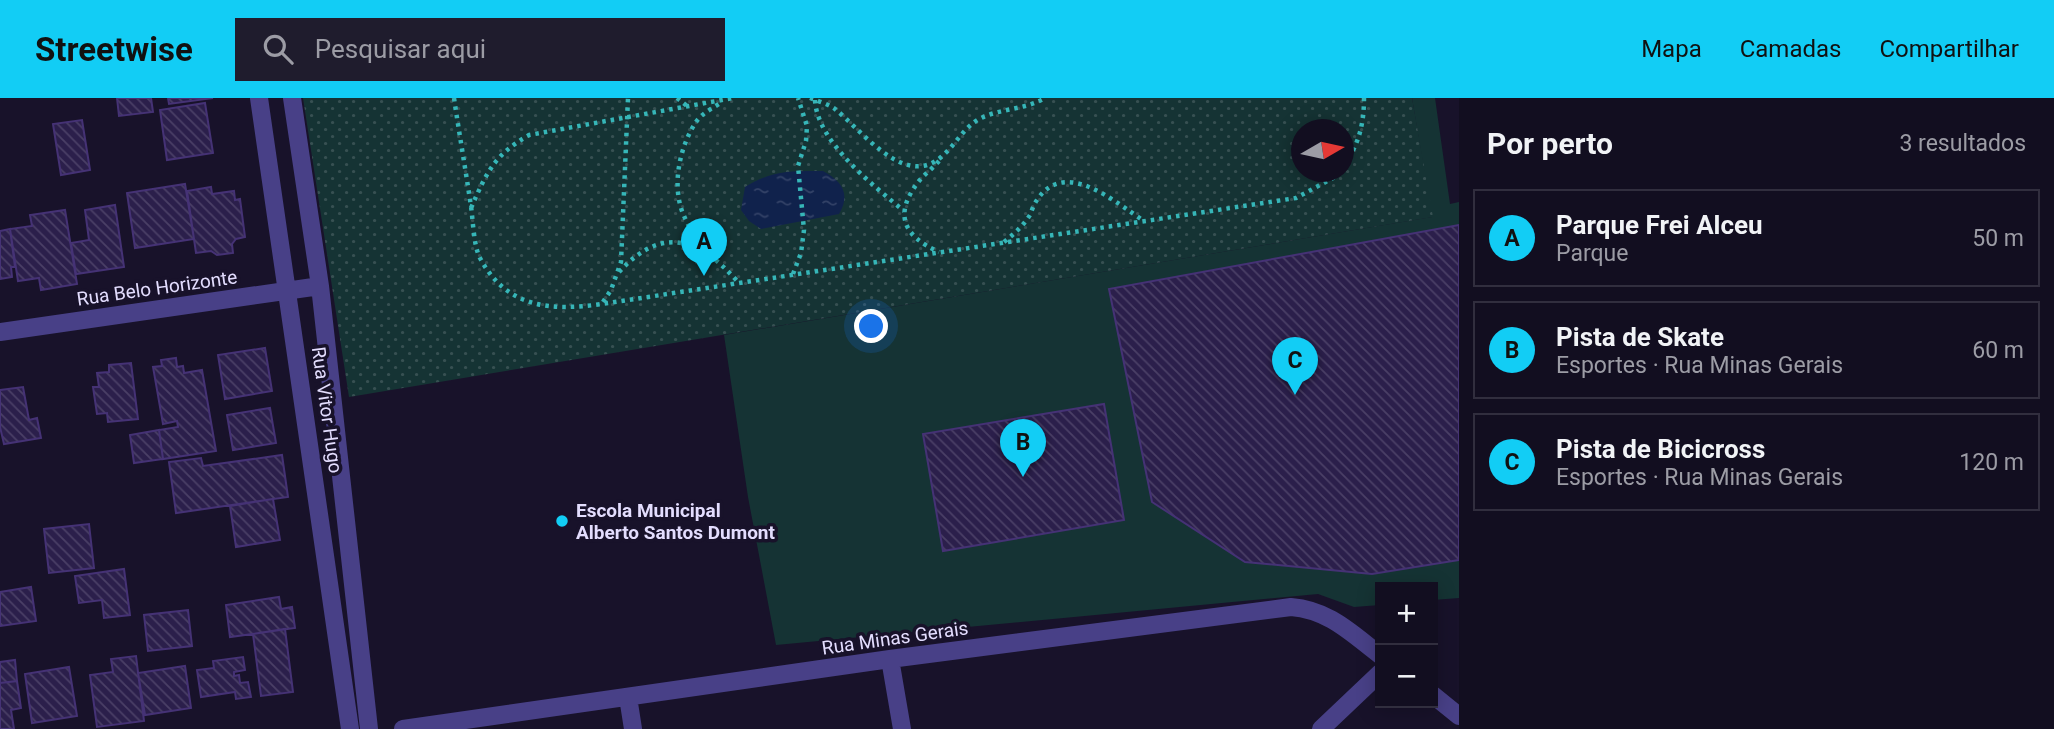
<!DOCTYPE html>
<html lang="pt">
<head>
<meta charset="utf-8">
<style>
  :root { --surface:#120e20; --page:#1f1c2d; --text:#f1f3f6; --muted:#9c9ca5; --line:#312e3e; --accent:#12cdf5 }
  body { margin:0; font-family:Roboto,sans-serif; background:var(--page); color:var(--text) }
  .controls { position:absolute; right:21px; bottom:21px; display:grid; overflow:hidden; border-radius:0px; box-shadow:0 4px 18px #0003 }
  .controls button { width:63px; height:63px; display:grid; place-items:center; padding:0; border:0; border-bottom:2px solid var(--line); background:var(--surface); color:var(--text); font:35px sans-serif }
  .compass { position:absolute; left:1291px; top:21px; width:63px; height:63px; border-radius:50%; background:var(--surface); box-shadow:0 4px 18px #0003; rotate:81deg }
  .you { position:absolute; left:872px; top:229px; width:24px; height:24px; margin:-18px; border:5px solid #fff; border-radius:50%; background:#1a73e8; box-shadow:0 0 0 10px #1a73e833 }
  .badge { display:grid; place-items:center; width:46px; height:46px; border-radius:50%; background:var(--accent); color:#111; font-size:23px; font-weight:700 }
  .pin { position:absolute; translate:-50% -58px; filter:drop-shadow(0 2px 4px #0008) }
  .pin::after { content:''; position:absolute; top:37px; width:24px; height:21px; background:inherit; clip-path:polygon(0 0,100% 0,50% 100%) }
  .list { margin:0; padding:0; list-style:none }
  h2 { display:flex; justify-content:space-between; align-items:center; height:91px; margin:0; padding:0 28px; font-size:30px }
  h2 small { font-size:23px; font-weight:400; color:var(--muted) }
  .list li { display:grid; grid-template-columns:46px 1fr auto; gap:21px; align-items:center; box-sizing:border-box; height:98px; margin:0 14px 14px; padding:0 14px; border:2px solid var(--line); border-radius:0px }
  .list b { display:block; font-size:26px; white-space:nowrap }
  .list p { margin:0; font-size:23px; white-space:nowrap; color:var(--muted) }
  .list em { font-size:23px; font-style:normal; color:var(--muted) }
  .icon { flex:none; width:38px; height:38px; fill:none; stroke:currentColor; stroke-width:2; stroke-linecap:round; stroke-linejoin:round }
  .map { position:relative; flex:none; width:1459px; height:631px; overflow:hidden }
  header { display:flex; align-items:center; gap:42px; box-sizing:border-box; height:98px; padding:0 35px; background:var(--accent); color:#111 }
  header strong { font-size:33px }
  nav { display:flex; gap:38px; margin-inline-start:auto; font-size:24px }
  .search { width:490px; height:63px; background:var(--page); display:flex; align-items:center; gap:18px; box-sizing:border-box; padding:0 24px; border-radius:0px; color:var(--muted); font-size:26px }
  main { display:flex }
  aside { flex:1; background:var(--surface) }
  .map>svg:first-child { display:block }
  .grass { fill:#153334 }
  .park { fill:url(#park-dots); fill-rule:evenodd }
  .water { fill:url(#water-ripples) }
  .building { fill:url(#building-back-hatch); stroke:#453275; stroke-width:2 }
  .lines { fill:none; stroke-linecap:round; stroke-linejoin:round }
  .path { stroke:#36b6b8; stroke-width:4.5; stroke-dasharray:3.5 5; stroke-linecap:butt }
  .minor { stroke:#484087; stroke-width:18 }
  .poi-dot { fill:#12cdf5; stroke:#18122a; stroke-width:2.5 }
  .labels { text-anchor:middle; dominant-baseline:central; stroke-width:7; stroke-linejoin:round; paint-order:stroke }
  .street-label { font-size:19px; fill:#e3ddfe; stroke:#18122a }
  .poi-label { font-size:19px; font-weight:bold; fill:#e3ddfe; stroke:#18122a; text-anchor:start }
</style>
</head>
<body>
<header>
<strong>Streetwise</strong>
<div class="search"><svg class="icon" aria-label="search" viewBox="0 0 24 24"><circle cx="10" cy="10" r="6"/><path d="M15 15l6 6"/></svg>Pesquisar aqui</div>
<nav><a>Mapa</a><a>Camadas</a><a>Compartilhar</a></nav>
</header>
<main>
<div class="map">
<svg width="1459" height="631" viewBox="0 0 1459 631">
  <defs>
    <pattern id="park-dots" width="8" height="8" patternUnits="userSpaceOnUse" patternTransform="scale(1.75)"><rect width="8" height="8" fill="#153334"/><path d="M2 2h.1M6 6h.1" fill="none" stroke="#375052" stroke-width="1.8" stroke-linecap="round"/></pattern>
    <pattern id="water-ripples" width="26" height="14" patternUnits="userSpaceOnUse" patternTransform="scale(1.75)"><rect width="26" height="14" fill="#10224c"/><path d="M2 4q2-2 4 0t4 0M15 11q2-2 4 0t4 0" fill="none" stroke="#334267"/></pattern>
    <pattern id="building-back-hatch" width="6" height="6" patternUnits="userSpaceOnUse" patternTransform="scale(1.75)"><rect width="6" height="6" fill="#2b1f4b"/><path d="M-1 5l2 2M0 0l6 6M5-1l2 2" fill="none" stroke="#4a3f66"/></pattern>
  </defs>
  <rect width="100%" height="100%" fill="#18122a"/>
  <!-- grass -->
  <path class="grass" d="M1412,0H1435L1450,106L1459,104V127L1110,191L1153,404L1245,464L1372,476L1459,462V500L1433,502V489H1380V507L1354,509L1318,496L776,547L748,399L724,237L1432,119Z"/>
  <!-- park -->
  <path class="park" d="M303,0H1412L1433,119L349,299ZM1302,32H1344V74H1302Z"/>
  <!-- water -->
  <path class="water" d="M823,73C842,83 851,96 839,116L761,131L749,123L741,112L745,89C773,72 791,73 823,73Z"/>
  <!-- building -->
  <path class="building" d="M117,0H151L153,14L119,18Z
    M168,0H213L169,6Z
    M205,5L213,55L167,62L160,12Z
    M82,22L90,72L61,77L53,26Z
    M185,86L194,141L135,150L127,95Z
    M211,89L212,96L234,93L235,102L240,101L245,139L236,141L232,146L233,155L217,157L211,153L196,155L187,93Z
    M115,107L124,169L76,176L71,145L89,142L85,112Z
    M65,112L77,186L41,192L39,180L18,183L10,131L32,128L30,117Z
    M1459,127V462L1372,476L1245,464L1152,404L1109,191Z
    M10,131L15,169H11L12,179L0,181V133Z
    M265,250L272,293L225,301L218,257Z
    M176,260L177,269L183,268L184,275L202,272L216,353L163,361L159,332L178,329L177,323L163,326L153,269L162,268L161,262Z
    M131,265L138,321L108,324L107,315L97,316L93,289H99L97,275L109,274V267Z
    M23,289L29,322L37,320L41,340L4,346L0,329V292Z
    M1104,306L1124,422L943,453L923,336Z
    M270,310L276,345L233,352L227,317Z
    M159,332L163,361L134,365L130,337Z
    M282,357L288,399L176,415L169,364L201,360L203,368Z
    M273,401L280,442L236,449L230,408Z
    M89,426L94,470L49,475L44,431Z
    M124,471L130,517L104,520L102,502L79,505L75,478Z
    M31,489L36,523L0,528V494Z
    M279,499L281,511L292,509L295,530L230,539L226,507Z
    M188,512L192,548L148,553L144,517Z
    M285,531L293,594L261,598L253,536Z
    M136,558L144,623L97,629L90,577L113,574L111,561Z
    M243,559L245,572L234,574V578L239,577L240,585L248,584L251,599L236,601L235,594L201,599L197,572L214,570L213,563Z
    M15,562L17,583L0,585V564Z
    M185,568L191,610L145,617L138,575Z
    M69,569L77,618L32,625L25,576Z
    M17,583L21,610L11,612L14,631H0V585Z"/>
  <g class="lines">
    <!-- path -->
    <path class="path" d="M454,0C459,34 465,68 470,102C473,117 473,147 480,160C507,211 552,213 602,206L1296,100L1333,80L1338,74
      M677,0L687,8
      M810,0C818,3 828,6 835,11C859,30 898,82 932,65C952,55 960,32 979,21C1000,10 1025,12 1045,0
      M815,2C817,44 873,87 904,113
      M939,63C933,70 925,76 919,83C893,116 903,138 939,154
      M1344,67C1359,46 1364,26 1364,0
      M471,110C487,74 494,57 529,37L733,0
      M1004,144C1014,136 1023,128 1030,117C1032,112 1034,106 1037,102C1065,59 1116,105 1144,123
      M702,151C695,139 687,126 682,113C672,85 680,48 696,24C702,15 713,10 722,4
      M619,174C663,126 700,141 738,184
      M793,176L801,155L804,132L798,68L806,43L807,28L798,0
      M603,204L611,192L621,164L628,0"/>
    <!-- minor -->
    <path class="minor" d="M259,0L350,631
      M292,0L320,188L369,631
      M0,234L320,188
      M890,561L902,631
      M1433,597L1459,618
      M628,599L633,631
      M403,631L890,561L1291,509C1329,512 1351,535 1380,557
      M1321,631L1380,575"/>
  </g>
  <!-- markers -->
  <circle class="poi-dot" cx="562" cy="423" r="7"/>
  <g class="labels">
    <!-- street labels -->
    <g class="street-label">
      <text transform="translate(157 190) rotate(-8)">Rua Belo Horizonte</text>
      <text transform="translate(327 312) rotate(82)">Rua Vitor Hugo</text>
      <text transform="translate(895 540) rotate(-8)">Rua Minas Gerais</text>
    </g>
    <!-- poi labels -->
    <g class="poi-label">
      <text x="576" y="412">Escola Municipal<tspan x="576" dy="22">Alberto Santos Dumont</tspan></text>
    </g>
  </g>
</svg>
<div class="controls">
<button>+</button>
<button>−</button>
</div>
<svg class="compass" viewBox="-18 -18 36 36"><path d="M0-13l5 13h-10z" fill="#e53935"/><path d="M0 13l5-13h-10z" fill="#9c9ca5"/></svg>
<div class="you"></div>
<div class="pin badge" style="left:704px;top:178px">A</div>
<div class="pin badge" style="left:1023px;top:379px">B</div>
<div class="pin badge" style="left:1295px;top:297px">C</div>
</div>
<aside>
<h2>Por perto<small>3 resultados</small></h2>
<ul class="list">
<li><span class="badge">A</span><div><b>Parque Frei Alceu</b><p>Parque</p></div><em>50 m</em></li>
<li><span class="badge">B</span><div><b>Pista de Skate</b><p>Esportes · Rua Minas Gerais</p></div><em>60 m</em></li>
<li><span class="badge">C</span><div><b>Pista de Bicicross</b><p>Esportes · Rua Minas Gerais</p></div><em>120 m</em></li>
</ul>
</aside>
</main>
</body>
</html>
